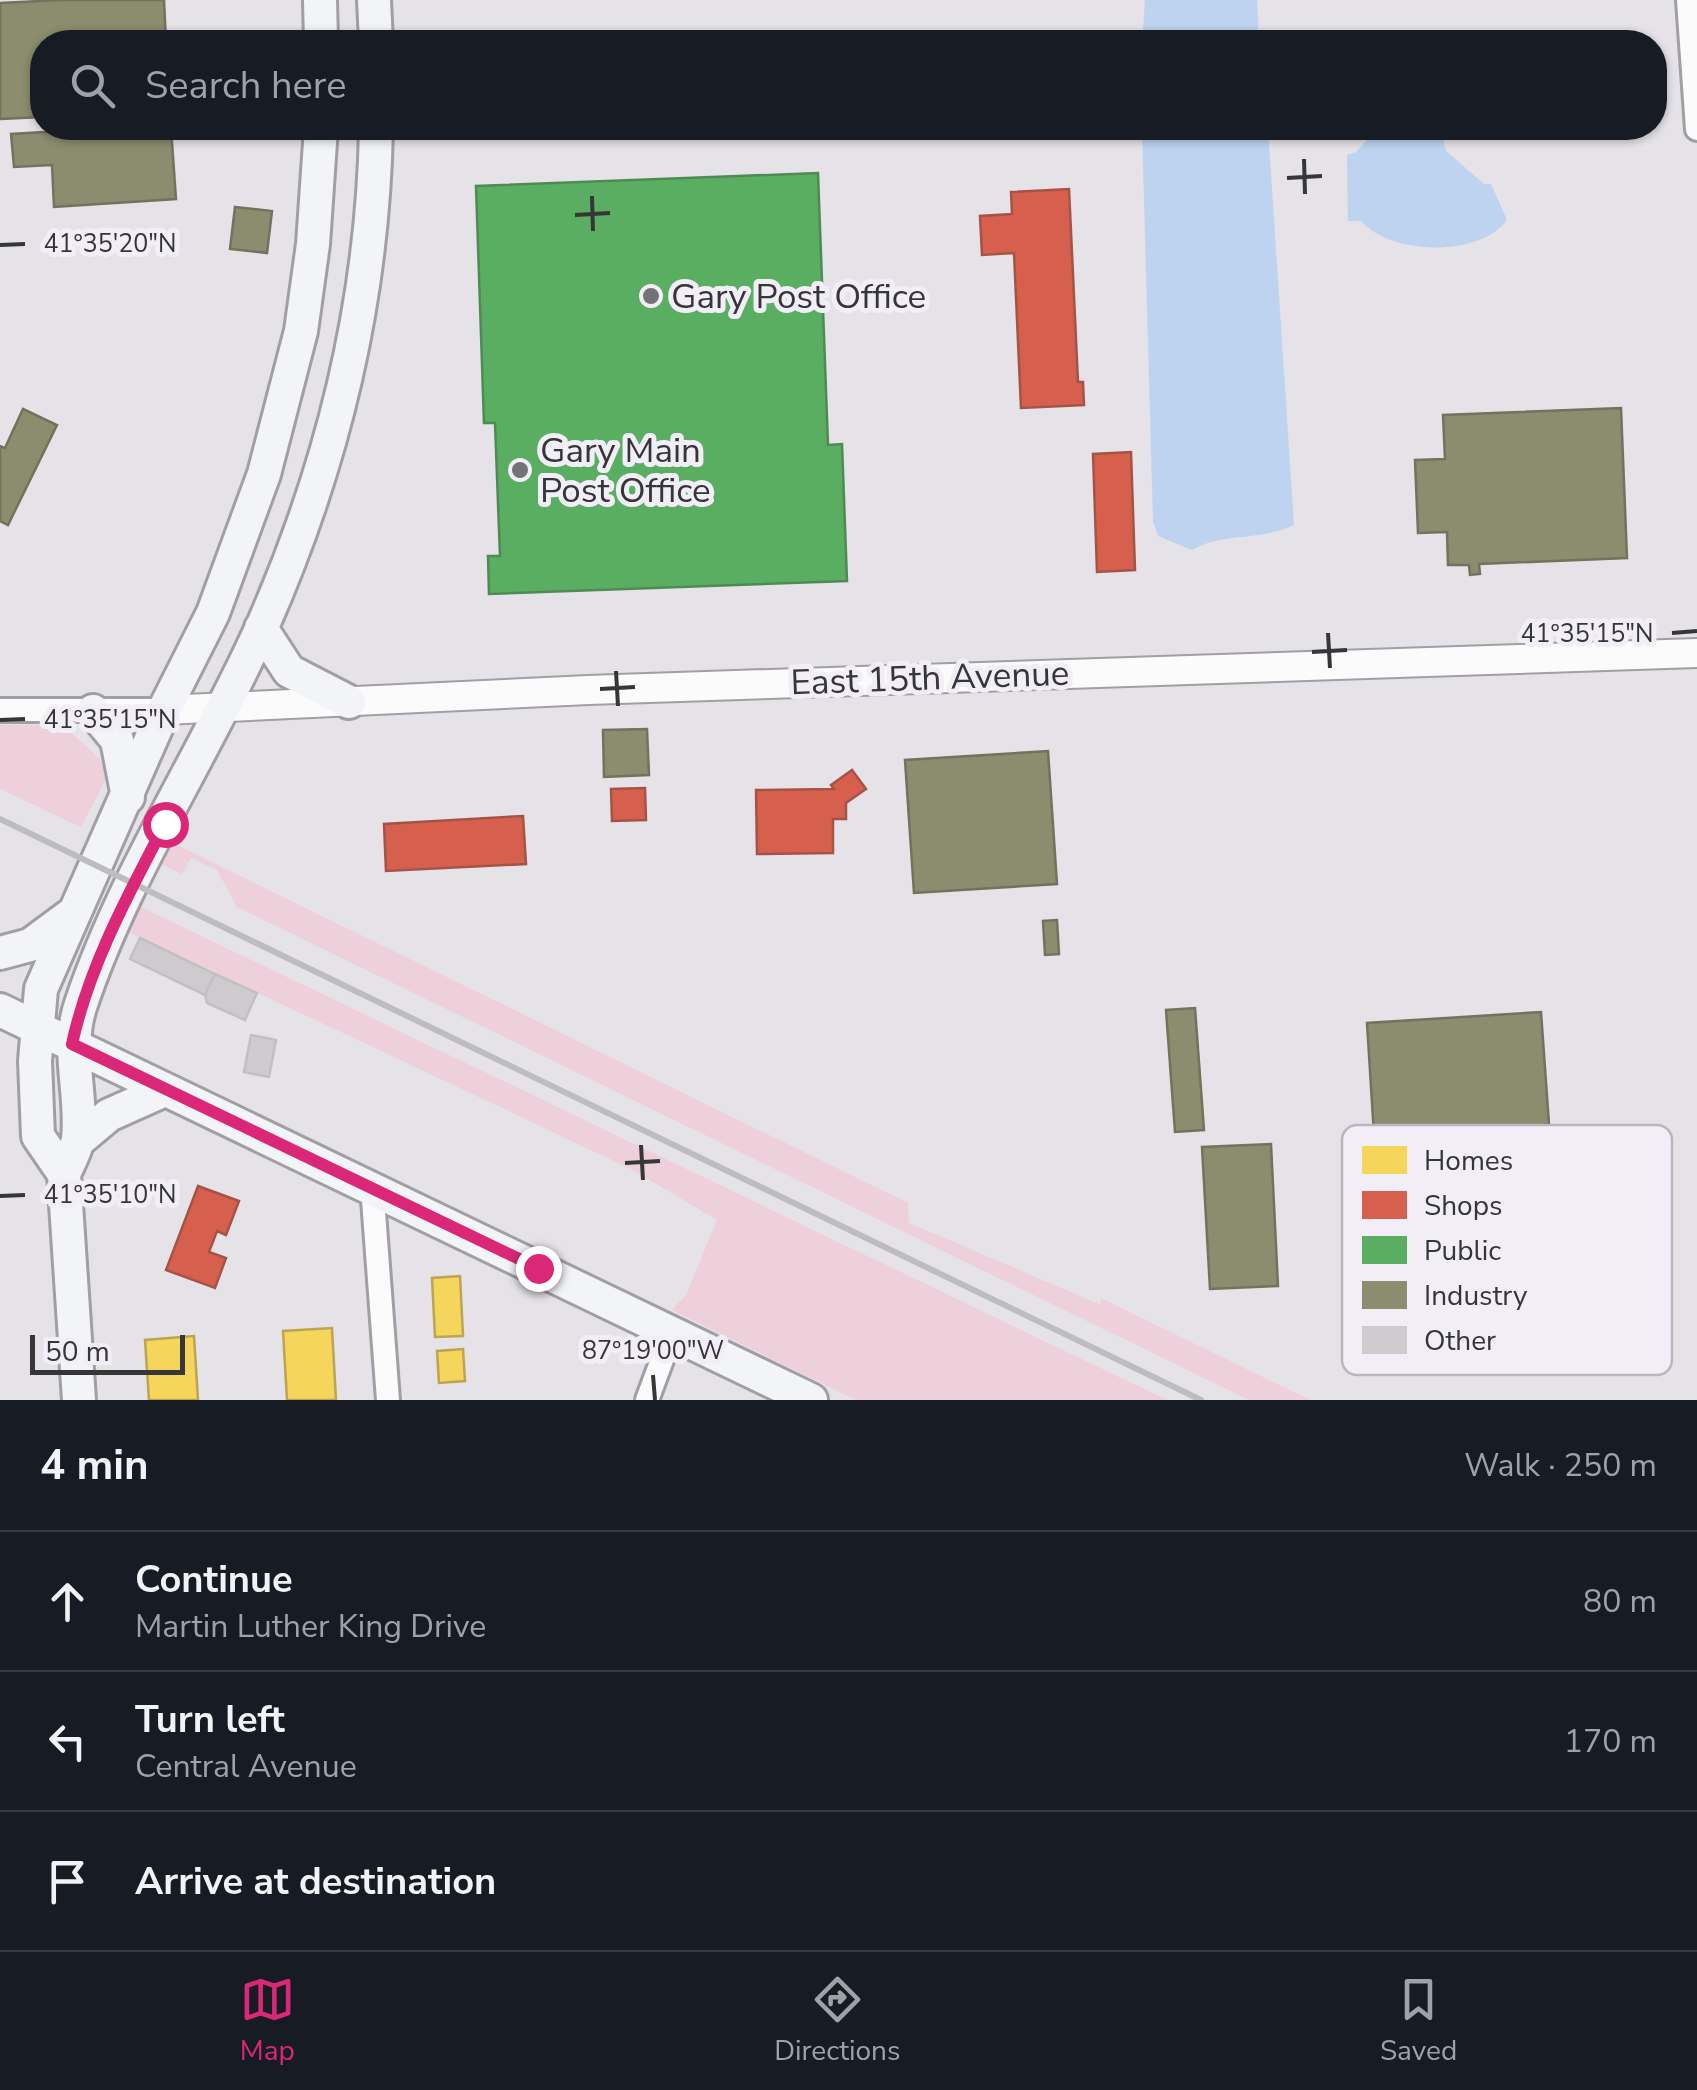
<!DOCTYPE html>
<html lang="en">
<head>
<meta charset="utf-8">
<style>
  :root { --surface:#171b24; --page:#242831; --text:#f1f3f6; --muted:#9ea1a6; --line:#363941; --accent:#db2777 }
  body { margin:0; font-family:"Nunito Sans",sans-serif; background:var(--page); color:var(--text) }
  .scale { position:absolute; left:30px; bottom:25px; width:155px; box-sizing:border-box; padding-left:10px; border:5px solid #363538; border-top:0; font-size:28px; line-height:35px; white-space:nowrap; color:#363538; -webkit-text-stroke:8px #f2eef7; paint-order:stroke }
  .stop { position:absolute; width:30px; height:30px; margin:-22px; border:8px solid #db2777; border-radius:50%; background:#fff }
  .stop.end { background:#db2777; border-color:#fff; box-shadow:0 2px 10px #0008 }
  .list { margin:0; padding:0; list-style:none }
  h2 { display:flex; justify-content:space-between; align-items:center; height:130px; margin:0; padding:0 40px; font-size:42px }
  h2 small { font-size:32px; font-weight:400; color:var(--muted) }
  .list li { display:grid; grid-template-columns:65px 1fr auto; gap:30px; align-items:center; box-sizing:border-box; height:140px; padding:0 40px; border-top:2px solid var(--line) }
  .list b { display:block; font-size:38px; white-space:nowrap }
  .list p { margin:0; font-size:32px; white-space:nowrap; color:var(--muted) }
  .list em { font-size:32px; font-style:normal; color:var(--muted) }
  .icon { flex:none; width:55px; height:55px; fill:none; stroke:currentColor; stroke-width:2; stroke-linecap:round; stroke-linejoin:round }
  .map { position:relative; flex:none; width:1697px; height:1400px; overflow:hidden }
  .search { position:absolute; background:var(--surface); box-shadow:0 2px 8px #0004; left:30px; right:30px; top:30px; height:110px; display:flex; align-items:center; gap:25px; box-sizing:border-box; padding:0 35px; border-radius:40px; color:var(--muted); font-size:38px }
  .sheet { height:550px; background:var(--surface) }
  nav { display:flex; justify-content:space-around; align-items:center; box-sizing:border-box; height:140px; border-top:2px solid var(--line); background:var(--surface); font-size:28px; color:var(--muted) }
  nav a { display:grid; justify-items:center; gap:5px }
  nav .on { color:var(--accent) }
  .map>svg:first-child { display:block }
  .green { fill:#edd0da }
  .water { fill:#bed3ef }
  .homes { fill:#f6d55c; stroke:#bca551; stroke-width:2.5 }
  .shops { fill:#d6604d; stroke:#a65347; stroke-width:2.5 }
  .public { fill:#5aae61; stroke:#4f8a55; stroke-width:2.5 }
  .industry { fill:#8c8c6e; stroke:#72725e; stroke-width:2.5 }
  .building { fill:#cecbcf; stroke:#c3c0c4; stroke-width:2.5 }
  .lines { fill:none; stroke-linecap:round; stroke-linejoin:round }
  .minor-casing { stroke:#a19fa3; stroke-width:28 }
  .tertiary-casing { stroke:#a19fa3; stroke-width:32 }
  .secondary-casing { stroke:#a19fa3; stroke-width:38 }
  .minor { stroke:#fbfbfc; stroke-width:22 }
  .tertiary { stroke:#fbfbfc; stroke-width:28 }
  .secondary { stroke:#f3f4f8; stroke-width:32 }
  .rail { stroke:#bdbdbe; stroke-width:6 }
  .route { stroke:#db2777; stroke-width:12 }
  .ticks { fill:none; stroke:#363538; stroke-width:4 }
  .poi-dot { fill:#737276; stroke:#f2eef7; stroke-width:4 }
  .labels { text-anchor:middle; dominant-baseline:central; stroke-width:10; stroke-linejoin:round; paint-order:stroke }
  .poi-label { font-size:35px; fill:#363538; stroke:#f2eef7; text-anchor:start }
  .street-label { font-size:35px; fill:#363538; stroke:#f2eef7 }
  .key { fill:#f2eef7; stroke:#bab6be; stroke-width:2.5 }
  .key-label { font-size:28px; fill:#363538 }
  .ticks-label { font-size:25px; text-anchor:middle; fill:#363538; stroke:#f2eef7; stroke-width:10; stroke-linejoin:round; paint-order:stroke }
</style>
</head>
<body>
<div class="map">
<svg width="1697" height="1400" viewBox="0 0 1697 1400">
  <rect width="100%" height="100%" fill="#e5e2e8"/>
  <!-- green -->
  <path class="green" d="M0,725H63L99,758L107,777L81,827L0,789Z
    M171,842L908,1203L909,1223L1101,1305V1298L1310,1400H1249L237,907L217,870L191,858L182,874L160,863Z
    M139,906L1167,1400H856L672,1310L686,1295L717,1220L631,1169L127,931Z"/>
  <!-- water -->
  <path class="water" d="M1145,0H1257L1259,42H1142Z
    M1142,128H1268L1294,525C1261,541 1222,532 1192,550L1158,536L1153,521Z
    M1403,128H1440L1446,151L1484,184H1491L1507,220C1479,258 1391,255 1361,221H1348L1347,155L1356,152L1375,131Z"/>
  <!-- homes -->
  <path class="homes" d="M460,1276L463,1336L435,1337L432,1278Z
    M332,1328L336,1400H287L283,1331Z
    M194,1336L198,1400H149L145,1340Z
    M463,1349L465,1381L439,1383L437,1351Z"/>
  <!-- shops -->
  <path class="shops" d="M1069,189L1078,382H1083L1084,405L1021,408L1014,253L982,255L980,216L1012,214L1011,192Z
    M1131,452L1135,570L1097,572L1093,454Z
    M852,770L866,789L846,803V819H833V853L757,854L756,790L834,789L831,785Z
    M645,788L646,820L612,821L611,789Z
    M523,816L526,864L386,871L384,824Z
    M198,1186L239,1201L226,1235L217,1231L209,1252L226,1258L215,1288L166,1270Z"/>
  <!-- public -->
  <path class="public" d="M818,173L828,445L842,444L847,581L489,594L488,556H500L495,423H484L476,186Z"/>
  <!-- industry -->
  <path class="industry" d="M60,0H164L166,42H42V117L0,119V3Z
    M113,128H171L176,199L54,207L52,165L14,167L11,134Z
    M235,207L272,211L267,253L230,249Z
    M1621,408L1627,558L1479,564L1480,574L1470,575L1469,565H1448L1447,532L1418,533L1415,460L1445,459L1443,415Z
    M23,409L57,425L8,525L0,521V446L5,448Z
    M647,729L649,775L604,777L603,730Z
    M1048,751L1057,884L914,893L905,760Z
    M1057,920L1059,954L1045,955L1043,921Z
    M1195,1008L1204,1130L1175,1132L1166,1010Z
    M1541,1012L1549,1124L1521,1131H1483L1484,1144L1375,1151L1367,1023Z
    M1271,1144L1278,1286L1210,1289L1202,1147Z"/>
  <!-- building -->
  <path class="building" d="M140,938L215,974L205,995L130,959Z
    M215,974L257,993L245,1020L207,1003L205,995Z
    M251,1035L276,1040L269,1077L244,1072Z"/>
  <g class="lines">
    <!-- minor casing -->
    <g class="minor-casing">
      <path id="minor" d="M1688,0L1697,129
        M0,710H164
        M372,1186L388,1400
        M647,1400L672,1333"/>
    </g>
    <!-- tertiary casing -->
    <g class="tertiary-casing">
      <path id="tertiary" d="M164,710L588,690L1697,653"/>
    </g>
    <!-- secondary casing -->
    <g class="secondary-casing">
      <path id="secondary" d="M320,0L321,42
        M374,0L376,42
        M261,628L289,671L349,702
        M93,711L117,740L128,797
        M0,953L30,945L72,914
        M0,1010L811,1400
        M78,1141L109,1115L165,1090
        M64,1174L38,1136L35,1061L41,989L164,710L213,613L264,474L301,331L313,244L321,128
        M79,1400L64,1174C68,1164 76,1151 78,1139C83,1093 65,1050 81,1004C125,873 205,754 262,627C332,469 373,301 376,128"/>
    </g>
    <!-- minor -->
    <use href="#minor" class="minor"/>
    <!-- tertiary -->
    <use href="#tertiary" class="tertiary"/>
    <!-- secondary -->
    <use href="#secondary" class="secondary"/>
    <!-- rail -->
    <path class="rail" d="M0,819L1201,1400"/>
  </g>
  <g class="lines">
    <!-- route -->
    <path class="route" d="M165,824C128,895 89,966 72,1044L538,1268"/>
  </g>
  <!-- ticks -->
  <path class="ticks" d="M1304,159L1305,194M1287,178L1322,176M592,196L593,231M575,215L610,213M0,245L25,244M1328,633L1330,668M1672,633L1697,631M1312,652L1347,650M616,671L618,706M600,689L635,687M0,720L25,719M641,1145L643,1180M625,1163L660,1161M0,1196L25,1195M653,1375L655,1400"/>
  <!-- markers -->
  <g class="poi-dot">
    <circle cx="651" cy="296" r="10"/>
    <circle cx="520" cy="470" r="10"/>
  </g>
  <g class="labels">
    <!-- poi labels -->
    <g class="poi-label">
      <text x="671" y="296">Gary Post Office</text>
      <text x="540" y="450">Gary Main<tspan x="540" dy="40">Post Office</tspan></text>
    </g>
    <!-- street labels -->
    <g class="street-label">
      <text transform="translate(930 678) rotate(-2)">East 15th Avenue</text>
    </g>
  </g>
  <!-- legend -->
  <rect x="1342" y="1125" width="330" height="250" rx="15" class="key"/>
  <rect x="1362" y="1146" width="45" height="28" fill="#f6d55c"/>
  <rect x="1362" y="1191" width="45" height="28" fill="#d6604d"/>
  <rect x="1362" y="1236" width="45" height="28" fill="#5aae61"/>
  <rect x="1362" y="1281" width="45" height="28" fill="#8c8c6e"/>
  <rect x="1362" y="1326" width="45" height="28" fill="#cecbcf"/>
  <g class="key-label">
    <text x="1424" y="1170">Homes</text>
    <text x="1424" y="1215">Shops</text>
    <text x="1424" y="1260">Public</text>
    <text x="1424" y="1305">Industry</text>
    <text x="1424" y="1350">Other</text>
  </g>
  <g class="ticks-label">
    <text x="110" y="252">41°35'20"N</text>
    <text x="1587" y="642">41°35'15"N</text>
    <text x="110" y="728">41°35'15"N</text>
    <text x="110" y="1203">41°35'10"N</text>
    <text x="653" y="1359">87°19'00"W</text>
  </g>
</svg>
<div class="scale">50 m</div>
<div class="stop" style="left:165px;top:824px"></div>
<div class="stop end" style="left:538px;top:1268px"></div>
<div class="search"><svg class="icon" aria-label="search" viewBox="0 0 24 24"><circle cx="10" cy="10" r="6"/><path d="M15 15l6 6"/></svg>Search here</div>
</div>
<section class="sheet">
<h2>4 min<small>Walk · 250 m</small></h2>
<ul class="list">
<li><svg class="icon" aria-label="ahead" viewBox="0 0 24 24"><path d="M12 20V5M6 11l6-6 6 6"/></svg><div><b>Continue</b><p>Martin Luther King Drive</p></div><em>80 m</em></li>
<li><svg class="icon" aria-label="left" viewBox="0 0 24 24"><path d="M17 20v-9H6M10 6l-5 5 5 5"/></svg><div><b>Turn left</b><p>Central Avenue</p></div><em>170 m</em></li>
<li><svg class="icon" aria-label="arrive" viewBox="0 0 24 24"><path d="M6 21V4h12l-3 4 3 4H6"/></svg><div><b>Arrive at destination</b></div></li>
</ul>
</section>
<nav>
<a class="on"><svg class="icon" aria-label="map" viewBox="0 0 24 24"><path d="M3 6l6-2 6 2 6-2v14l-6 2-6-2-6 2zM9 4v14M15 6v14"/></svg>Map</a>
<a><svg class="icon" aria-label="directions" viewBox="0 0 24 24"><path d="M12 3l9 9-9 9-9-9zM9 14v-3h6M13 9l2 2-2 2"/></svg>Directions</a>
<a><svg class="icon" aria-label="saved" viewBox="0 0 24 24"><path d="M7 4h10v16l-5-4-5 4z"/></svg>Saved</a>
</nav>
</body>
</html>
